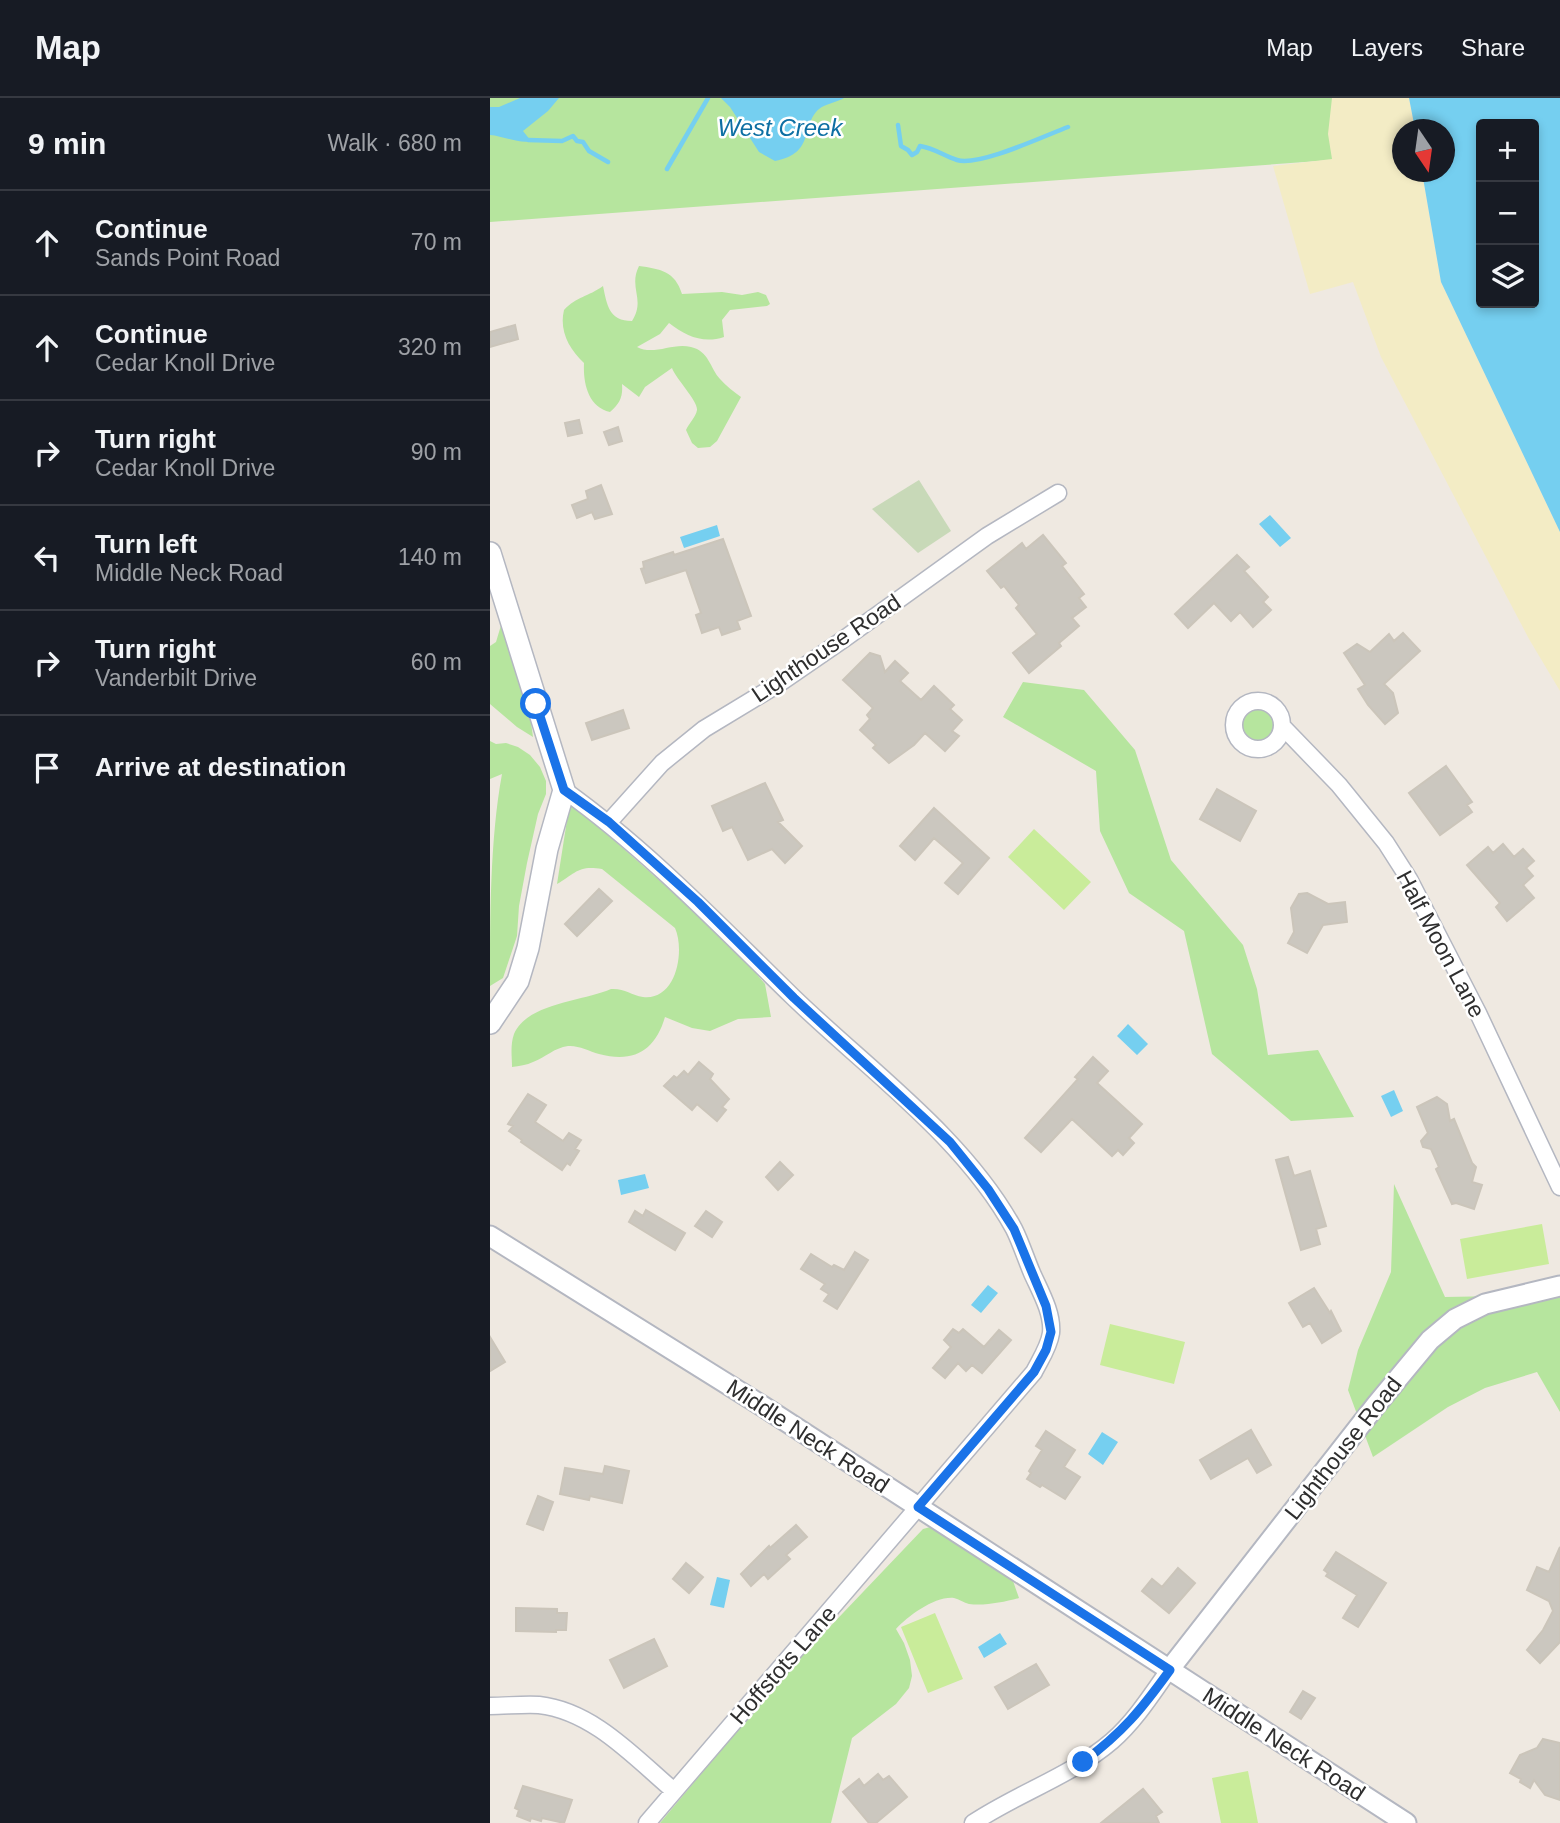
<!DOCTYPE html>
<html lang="en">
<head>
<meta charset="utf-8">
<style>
  :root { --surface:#171b24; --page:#242831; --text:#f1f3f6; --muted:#9ea1a6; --line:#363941 }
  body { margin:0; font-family:Arial,sans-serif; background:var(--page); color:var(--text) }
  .controls { position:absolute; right:21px; top:21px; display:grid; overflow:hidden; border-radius:7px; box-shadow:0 4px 10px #0003 }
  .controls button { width:63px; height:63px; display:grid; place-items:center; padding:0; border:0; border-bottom:2px solid var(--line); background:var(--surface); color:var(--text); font:35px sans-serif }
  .compass { position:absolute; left:902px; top:21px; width:63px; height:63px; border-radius:50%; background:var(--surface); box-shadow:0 4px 10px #0003; rotate:167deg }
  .stop { position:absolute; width:21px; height:21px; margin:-16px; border:5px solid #1a73e8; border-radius:50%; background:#fff }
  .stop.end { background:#1a73e8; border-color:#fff; box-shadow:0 2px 7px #0008 }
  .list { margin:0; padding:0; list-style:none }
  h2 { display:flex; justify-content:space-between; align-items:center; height:91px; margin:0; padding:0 28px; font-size:30px }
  h2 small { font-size:23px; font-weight:400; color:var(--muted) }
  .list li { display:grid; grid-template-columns:46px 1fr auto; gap:21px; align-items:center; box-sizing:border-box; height:105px; padding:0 28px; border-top:2px solid var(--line) }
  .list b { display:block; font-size:26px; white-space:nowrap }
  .list p { margin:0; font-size:23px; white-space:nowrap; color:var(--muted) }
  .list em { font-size:23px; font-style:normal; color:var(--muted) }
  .icon { flex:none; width:38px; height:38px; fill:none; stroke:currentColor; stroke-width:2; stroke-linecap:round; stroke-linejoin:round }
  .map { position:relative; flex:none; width:1070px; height:1725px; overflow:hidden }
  header { display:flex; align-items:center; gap:42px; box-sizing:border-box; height:98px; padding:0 35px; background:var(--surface); border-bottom:2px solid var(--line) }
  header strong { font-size:33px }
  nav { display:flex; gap:38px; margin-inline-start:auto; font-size:24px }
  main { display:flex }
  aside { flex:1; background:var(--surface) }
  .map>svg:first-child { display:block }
  .green { fill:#b6e59e }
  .sand { fill:#f3ecc5 }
  .cemetery { fill:#c8d9b8 }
  .pitch { fill:#c9ec9a }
  .water { fill:#75cff0; fill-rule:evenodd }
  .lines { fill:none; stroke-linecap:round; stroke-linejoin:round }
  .stream { stroke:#75cff0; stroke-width:4.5 }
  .building { fill:#cbc7bf; stroke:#cbc5ba; stroke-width:2 }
  .minor-casing { stroke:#b4b7c1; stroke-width:19 }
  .tertiary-casing { stroke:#b4b7c1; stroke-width:23 }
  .secondary-casing { stroke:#b4b7c1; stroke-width:24 }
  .minor { stroke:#fff; stroke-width:16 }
  .tertiary { stroke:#fff; stroke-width:19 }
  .secondary { stroke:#fff; stroke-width:21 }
  .route { stroke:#1a73e8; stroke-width:9 }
  .labels { text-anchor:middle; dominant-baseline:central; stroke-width:5; stroke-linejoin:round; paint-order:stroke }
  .street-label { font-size:23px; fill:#2e2e2e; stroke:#fff }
  .water-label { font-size:24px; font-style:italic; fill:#0d6fa3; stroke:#fff }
</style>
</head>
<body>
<header>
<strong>Map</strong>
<nav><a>Map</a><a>Layers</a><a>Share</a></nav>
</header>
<main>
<aside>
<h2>9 min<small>Walk · 680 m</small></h2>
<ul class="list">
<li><svg class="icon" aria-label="ahead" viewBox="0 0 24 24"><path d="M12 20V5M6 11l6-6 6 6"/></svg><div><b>Continue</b><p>Sands Point Road</p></div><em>70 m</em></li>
<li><svg class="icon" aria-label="ahead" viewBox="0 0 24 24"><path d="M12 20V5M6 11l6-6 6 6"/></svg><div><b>Continue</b><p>Cedar Knoll Drive</p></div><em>320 m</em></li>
<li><svg class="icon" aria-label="right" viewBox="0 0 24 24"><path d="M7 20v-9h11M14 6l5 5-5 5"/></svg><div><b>Turn right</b><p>Cedar Knoll Drive</p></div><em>90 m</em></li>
<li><svg class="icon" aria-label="left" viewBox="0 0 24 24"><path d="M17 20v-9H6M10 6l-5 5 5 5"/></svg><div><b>Turn left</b><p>Middle Neck Road</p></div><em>140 m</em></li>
<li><svg class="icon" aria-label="right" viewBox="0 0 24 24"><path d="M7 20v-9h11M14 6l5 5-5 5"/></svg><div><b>Turn right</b><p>Vanderbilt Drive</p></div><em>60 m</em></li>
<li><svg class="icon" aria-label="arrive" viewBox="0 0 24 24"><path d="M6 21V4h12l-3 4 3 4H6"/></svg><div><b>Arrive at destination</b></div></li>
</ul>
</aside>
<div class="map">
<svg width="1070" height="1725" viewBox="0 0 1070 1725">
  <rect width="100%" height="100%" fill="#efe9e1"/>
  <!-- green -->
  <path class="green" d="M0,0H848L842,62L0,124Z
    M149,168C170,171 185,173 192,196L232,194L252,197L268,194L276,197L280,206L277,208L240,212L232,222L234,239C213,246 196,238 179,225L170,236L147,249C164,258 183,244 201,249C219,253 220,270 230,281C236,288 244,294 251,299L227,343L220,349L208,350L202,345L196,332C199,325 206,319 207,312C208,303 186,281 182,270L155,289L149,299L132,286C133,299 130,305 120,314C98,309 93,285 94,265C79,251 69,233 74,212C87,198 98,199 113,188C117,207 119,223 142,223C156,201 138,190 149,168Z
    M12,524L39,609L43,639L27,629L0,606V548L6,544Z
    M533,584L594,592L645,652L681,762L753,847L767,891L778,957L828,952L864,1019L801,1023L722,956L694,833L639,795L610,733L606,673L513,619Z
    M751 627a18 18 0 1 1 36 0a18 18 0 1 1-36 0Z
    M0,643L6,646L16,645L28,649L40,657L50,669L56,683V696L48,716L37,765L29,808L27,838L13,880L0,888C0,820 0,741 12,676L0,681Z
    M80,703L242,847L275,886L281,919L248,921L220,933L202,930L175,919C165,953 144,965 109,956C99,953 88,947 78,948C64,950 56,959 43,964C37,967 29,968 22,969C22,959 20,947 24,936C37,905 94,903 121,891C134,890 141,897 153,899C187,903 195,852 185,830L112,771C88,767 86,775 67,786Z
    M904,1086L955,1199L1070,1197V1314L1047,1274L995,1290L958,1309L883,1359L858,1292L868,1252L901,1174Z
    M444,1428L507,1468L523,1483L529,1500C514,1504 495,1508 479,1506C474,1505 469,1501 464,1500C445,1498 418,1518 406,1531L414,1545L420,1562L422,1578L419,1590L406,1606L362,1640L341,1725H170L293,1578L433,1431Z"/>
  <!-- sand -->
  <path class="sand" d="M842,0H919L925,31L912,32V74H932L951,184L1070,434V593L1039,541L891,259L863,184L820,196L783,68L842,61L838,36Z"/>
  <!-- cemetery -->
  <path class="cemetery" d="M429,382L461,433L428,455L382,411Z"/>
  <!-- pitch -->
  <path class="pitch" d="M544,731L601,784L574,812L518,759Z
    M1052,1126L1059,1166L977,1181L970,1141Z
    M620,1226L695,1244L684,1286L610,1267Z
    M445,1515L473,1581L438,1595L411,1529Z
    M758,1673L768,1725H731L722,1680Z"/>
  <!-- water -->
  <path class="water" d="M30,0H69L58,13L33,33L41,43C30,46 13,38 0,37V9H9Z
    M231,0H354C347,4 335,6 329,11C310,28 326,55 285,63L269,54L240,9Z
    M919,0H1070V434L951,184L932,74H954V32L925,31ZM991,26H1044V205H991Z
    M780,417L801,440L790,449L769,426Z
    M227,427L230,438L194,450L190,439Z
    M638,926L658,946L647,957L627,938Z
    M904,992L913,1013L901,1019L891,998Z
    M155,1076L159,1090L131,1097L128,1082Z
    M498,1187L508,1195L491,1215L481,1207Z
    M612,1334L628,1344L613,1367L598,1356Z
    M227,1479L240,1482L234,1510L220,1507Z
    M510,1535L517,1546L494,1560L488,1549Z"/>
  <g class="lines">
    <!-- stream -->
    <path class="stream" d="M408,27L411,48L418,52L422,57L427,54L430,48C444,50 454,58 467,62C488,69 554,38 578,29
      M38,42L72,43L83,38L87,43L93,44L99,53L118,64
      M177,71L218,0"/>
  </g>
  <!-- building -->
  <path class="building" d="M25,227L28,241L0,249V234Z
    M89,322L92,335L78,338L75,325Z
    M128,329L132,343L119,347L114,334Z
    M111,387L122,416L105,421L102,414L87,420L82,407L98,401L96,393Z
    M553,437L576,465L572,468L594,496L589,500L596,509L582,520L589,528L569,545L571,548L539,575L523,555L547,536L526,510L529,507L514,488L511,490L497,473L532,445L536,451Z
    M233,441L261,518L247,523L250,531L232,537L229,529L212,535L206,517L211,515L196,472L156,485L151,471L154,470L153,464L183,454L184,457Z
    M747,457L759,469L754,473L778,499L773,504L781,512L763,529L750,514L741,523L724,505L698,530L685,516Z
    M913,535L930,553L894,586L903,595L908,615L895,626L878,607L868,591L875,587L854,555L867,546L880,554L899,536L904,543Z
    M380,555L390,558L395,574L405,563L418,575L410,583L431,602L444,588L464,607L460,611L472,622L462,633L469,638L455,653L435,635L424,647L399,665L383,650L386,647L370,632L380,621L377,617L383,610L353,582Z
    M133,612L139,630L102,642L96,625Z
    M956,668L982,704L977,707L982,714L950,737L919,695Z
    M275,685L293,722L288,724L312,748L295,765L282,751L258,762L242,729L233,733L222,708Z
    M727,691L766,713L750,743L710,721Z
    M444,710L499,760L468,796L455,785L473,765L444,740L425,762L410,748Z
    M1013,746L1024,759L1033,751L1044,763L1036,770L1043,778L1033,787L1044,800L1017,823L1006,809L1010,805L977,767L998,749L1003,755Z
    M109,791L122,803L87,838L75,826Z
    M817,795L838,806L855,804L857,824L833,827L817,855L798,845L804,834L801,810L809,796Z
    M603,959L618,973L607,985L652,1026L639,1040L644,1045L633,1057L628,1052L622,1058L582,1021L551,1054L535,1040L588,981L585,979Z
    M209,964L223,976L220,981L239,1001L232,1009L236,1012L227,1023L207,1006L202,1012L174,988L184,978L187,980L194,973L198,977Z
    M38,996L56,1007L45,1024L73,1043L79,1035L91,1042L85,1051L89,1053L80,1067L77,1065L72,1072L31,1044L32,1042L19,1033L23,1028L18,1026Z
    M947,999L957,1006L960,1023L964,1021L982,1065L986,1069L982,1084L992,1087L984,1111L966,1105L962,1106L946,1071L949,1069L941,1051L933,1049L931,1043L938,1035L927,1009Z
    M798,1059L804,1078L820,1073L836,1128L826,1131L830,1146L811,1152L786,1062Z
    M290,1064L303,1077L288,1092L276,1079Z
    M156,1112L195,1135L185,1152L139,1124L145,1113L153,1118Z
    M216,1113L232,1124L222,1139L205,1128Z
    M365,1154L378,1162L347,1211L334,1203L339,1196L331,1191L335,1186L311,1171L321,1156L342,1169L344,1167L354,1172Z
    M824,1190L840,1215L841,1213L851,1233L832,1245L820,1225L813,1229L799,1205Z
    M463,1231L469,1235L473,1231L494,1249L509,1232L521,1242L492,1275L482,1267L476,1273L468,1265L455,1280L443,1270L461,1249L454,1242Z
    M0,1239L15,1264L0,1273Z
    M761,1332L781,1367L767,1375L758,1360L721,1381L710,1362Z
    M556,1333L585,1352L574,1369L590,1379L575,1401L552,1387L550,1389L537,1381L541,1375L539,1373L552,1352L546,1348Z
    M115,1368L139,1373L132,1405L100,1398L99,1402L70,1396L75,1370L113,1376Z
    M48,1398L63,1404L53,1432L37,1426Z
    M306,1427L317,1439L296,1457L300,1461L278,1481L274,1476L261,1488L251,1476L279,1448L280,1450Z
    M1070,1449V1544L1050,1565L1037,1552L1053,1532L1063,1513L1059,1503L1037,1492L1047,1469L1059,1474Z
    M846,1454L896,1485L868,1529L853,1520L867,1497L836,1478L838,1475L834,1472Z
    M196,1465L213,1479L199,1495L183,1481Z
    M688,1470L705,1485L679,1515L652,1493L662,1481L672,1489Z
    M26,1510L67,1511V1515H77L76,1532H66V1534L26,1533Z
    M164,1541L177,1568L134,1590L120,1562Z
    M546,1566L559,1587L518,1611L505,1589Z
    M813,1593L825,1600L811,1621L800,1614Z
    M1053,1641L1070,1645V1702L1055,1697L1044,1682L1040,1690L1030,1684L1031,1681L1020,1675L1030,1657L1047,1650Z
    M388,1676L393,1682L399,1678L417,1699L386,1725H379L353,1694L369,1681L374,1688Z
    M33,1688L82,1702L74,1725L52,1720L51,1723L41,1720L40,1723L27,1718L29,1712L25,1710Z
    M653,1691L672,1714L666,1718L669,1725H611Z"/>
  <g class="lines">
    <!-- minor casing -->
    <g class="minor-casing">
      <path id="minor" d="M744 627a24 24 0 1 1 48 0a24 24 0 1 1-48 0Z
        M792,628L849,687L896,745L919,781L988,915L1070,1089
        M74,692C158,752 228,826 302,898C376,970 474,1039 524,1131C531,1145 536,1161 542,1175C550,1193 563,1215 561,1235C559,1249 550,1262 544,1274L157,1725
        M119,724L172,665L214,631L290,585L354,541L497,438L568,395
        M0,1608C16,1608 33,1606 49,1607C103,1613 144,1659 184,1693
        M483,1725C528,1695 581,1678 622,1643C645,1623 662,1596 679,1572"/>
    </g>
    <!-- tertiary casing -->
    <g class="tertiary-casing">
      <path id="tertiary" d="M0,1138L274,1309L916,1725
        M679,1572L886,1307L940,1242L965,1221L995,1206L1070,1188"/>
    </g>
    <!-- secondary casing -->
    <g class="secondary-casing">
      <path id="secondary" d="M0,455L74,692L57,751L38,850L28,883L0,925"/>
    </g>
    <!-- minor -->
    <use href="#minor" class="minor"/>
    <!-- tertiary -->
    <use href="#tertiary" class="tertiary"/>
    <!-- secondary -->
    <use href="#secondary" class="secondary"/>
  </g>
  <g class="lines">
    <!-- route -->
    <path class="route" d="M46,606L74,692L119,724L208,804L304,900L460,1044L498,1091L524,1131L556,1208L561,1234L556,1252L544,1274L428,1409L680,1572C651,1612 633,1634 593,1664"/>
  </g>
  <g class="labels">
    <!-- street labels -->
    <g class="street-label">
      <text transform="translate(336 550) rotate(-34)">Lighthouse Road</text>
      <text transform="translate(951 846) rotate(62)">Half Moon Lane</text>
      <text transform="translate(318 1338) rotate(33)">Middle Neck Road</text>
      <text transform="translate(853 1350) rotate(-52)">Lighthouse Road</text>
      <text transform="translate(293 1567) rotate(-49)">Hoffstots Lane</text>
      <text transform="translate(794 1646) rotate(33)">Middle Neck Road</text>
    </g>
    <!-- water labels -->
    <g class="water-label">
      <text x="290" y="29">West Creek</text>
    </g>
  </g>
</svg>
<div class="controls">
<button>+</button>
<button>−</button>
<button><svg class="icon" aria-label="layers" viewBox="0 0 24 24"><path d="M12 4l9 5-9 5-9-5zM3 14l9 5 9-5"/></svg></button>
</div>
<svg class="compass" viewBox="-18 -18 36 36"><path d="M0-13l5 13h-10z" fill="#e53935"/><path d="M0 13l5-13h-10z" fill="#9ea1a6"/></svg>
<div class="stop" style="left:46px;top:606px"></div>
<div class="stop end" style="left:593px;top:1664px"></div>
</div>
</main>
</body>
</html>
